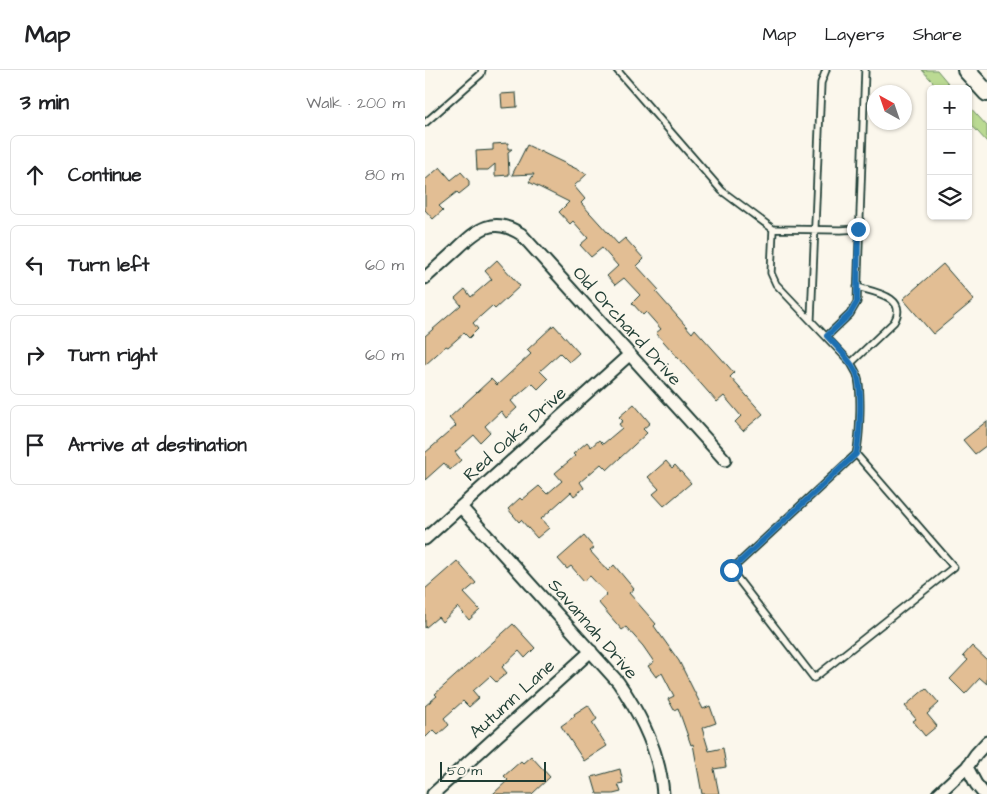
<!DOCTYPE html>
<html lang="en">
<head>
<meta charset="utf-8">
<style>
  :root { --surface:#fff; --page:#f2f2f2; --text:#202124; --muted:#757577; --line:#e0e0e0 }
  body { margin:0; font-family:"Architects Daughter",sans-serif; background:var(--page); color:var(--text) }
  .controls { position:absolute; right:15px; top:15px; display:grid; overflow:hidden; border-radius:8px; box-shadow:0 1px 4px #0004 }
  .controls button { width:45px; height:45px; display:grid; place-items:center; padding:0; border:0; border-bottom:1px solid var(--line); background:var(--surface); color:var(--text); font:25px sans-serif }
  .compass { position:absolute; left:442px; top:15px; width:45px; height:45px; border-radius:50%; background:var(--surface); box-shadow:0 1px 4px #0004; rotate:320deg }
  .scale { position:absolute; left:15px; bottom:12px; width:106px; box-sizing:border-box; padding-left:5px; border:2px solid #1f3d34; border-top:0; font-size:14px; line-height:18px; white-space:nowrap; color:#1f3d34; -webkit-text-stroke:4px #fbf7ec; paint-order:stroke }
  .stop { position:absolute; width:15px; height:15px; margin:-11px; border:4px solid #1f6fb2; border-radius:50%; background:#fff }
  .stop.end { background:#1f6fb2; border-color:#fff; box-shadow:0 1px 5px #0008 }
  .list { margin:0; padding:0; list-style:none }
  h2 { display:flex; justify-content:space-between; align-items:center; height:65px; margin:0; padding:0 20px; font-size:21px }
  h2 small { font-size:16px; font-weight:400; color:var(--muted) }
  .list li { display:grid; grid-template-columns:32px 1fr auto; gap:15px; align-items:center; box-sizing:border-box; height:80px; margin:0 10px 10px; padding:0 10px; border:1px solid var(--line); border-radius:8px }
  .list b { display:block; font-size:19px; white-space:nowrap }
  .list em { font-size:16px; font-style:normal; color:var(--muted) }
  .icon { flex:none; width:28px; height:28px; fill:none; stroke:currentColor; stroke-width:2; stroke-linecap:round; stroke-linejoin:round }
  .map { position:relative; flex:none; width:562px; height:724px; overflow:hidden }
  header { display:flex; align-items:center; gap:30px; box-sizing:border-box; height:70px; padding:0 25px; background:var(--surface); border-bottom:1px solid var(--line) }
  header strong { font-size:24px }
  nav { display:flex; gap:28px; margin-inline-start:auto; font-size:18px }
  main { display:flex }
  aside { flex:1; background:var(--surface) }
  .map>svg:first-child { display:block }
  .green { fill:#bbda93; stroke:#6d8c64 }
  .building { fill:#e2be94; stroke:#1f3d34 }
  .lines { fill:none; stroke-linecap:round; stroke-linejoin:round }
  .service-casing { stroke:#1f3d34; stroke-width:9 }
  .minor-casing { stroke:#1f3d34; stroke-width:15 }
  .secondary-casing { stroke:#1f3d34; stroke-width:20 }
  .service { stroke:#fbf7ec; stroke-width:5.5 }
  .minor { stroke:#fbf7ec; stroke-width:11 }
  .secondary { stroke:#fbf7ec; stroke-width:16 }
  .route { stroke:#1f6fb2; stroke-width:6 }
  .labels { text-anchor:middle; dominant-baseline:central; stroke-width:4; stroke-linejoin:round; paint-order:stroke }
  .street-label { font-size:18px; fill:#1f3d34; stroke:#fbf7ec }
</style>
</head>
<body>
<header>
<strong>Map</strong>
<nav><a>Map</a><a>Layers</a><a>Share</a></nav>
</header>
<main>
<aside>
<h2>3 min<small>Walk · 200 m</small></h2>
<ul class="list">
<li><svg class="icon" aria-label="ahead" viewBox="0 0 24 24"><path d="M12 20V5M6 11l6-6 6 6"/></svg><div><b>Continue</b></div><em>80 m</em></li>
<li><svg class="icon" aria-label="left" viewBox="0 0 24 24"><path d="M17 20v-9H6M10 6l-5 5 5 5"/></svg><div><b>Turn left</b></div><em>60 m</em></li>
<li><svg class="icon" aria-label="right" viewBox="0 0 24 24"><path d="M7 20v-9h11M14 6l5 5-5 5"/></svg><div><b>Turn right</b></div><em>60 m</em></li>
<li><svg class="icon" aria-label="arrive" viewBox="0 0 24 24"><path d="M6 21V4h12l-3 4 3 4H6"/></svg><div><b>Arrive at destination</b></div></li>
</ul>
</aside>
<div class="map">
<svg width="562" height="724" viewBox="0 0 562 724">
  <rect width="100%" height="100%" fill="#fbf7ec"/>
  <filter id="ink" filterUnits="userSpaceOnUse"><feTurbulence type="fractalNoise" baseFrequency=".02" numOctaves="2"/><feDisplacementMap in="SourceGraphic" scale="10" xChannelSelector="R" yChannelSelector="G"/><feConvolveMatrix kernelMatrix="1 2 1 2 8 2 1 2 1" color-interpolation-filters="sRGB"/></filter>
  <g filter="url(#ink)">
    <!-- green -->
    <path class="green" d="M497,0H512L528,19H514Z
      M543,35L562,56V72L543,51Z"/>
    <!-- building -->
    <path class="building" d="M91,23L92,37L77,38L76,24Z
      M83,73V79H87L83,82L84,105L70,106V94L63,100H52L51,81L68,80V74Z
      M102,75L162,104L149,116L160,129L156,133L193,174L200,168L219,189L212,196L234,220L231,222L267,263L270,259L296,288L309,303L305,307L338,344L318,361L310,352L316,346L299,326L292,332L231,263L236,259L221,242L218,245L207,233L215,225L199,208L190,215L182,206L193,196L177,178L166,187L155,175L163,168L148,151L145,154L134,142L144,132L104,112L109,104L87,105Z
      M15,97L26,110L36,102L44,111V116L34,124L32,122L14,136L18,140L8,149L0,140V110Z
      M72,190L95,216L70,239L67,236L48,253L53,259L44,268L39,263L23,277L21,276L0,295V266L36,235L30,228L40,219L46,227L67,209L60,201Z
      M518,194L549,230L508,264L478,229Z
      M129,255L154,283L144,292L135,283L115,301L123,309L113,319L107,313L86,331L92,338L81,348L76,341L60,356L65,362L55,372L49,365L30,382L36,390L25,400L19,393L0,410V383L31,356L24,348L66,309L72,315L106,284L102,280Z
      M209,334L225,353L218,359L222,363L182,400L176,394L155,412L159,418L149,426L146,422L116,449L124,458L112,468L96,450L94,452L83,439L95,428L97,430L114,416L122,424L137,411L130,403L150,386L148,384L162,372L166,377L174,370L178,374L197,358L194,354L198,351L194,347Z
      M562,351V375L550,384L538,370Z
      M241,391L247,398L250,395L266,413L239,436L228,424L234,419L223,407Z
      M159,466L169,478L165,481L183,501L189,495L209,519L204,523L231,554L229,556L254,591L278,639L285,636L291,653L277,658L284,681L298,678L301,697L289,699L294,724H277L268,674L266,675L253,638L249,640L243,629L249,626L237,603L231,607L223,596L229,592L218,576L201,557L197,560L173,532L182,524L165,506L159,511L146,496L142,499L133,489Z
      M32,491L51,513L39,523L55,540L44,550L33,537L17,552L13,547L0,558V519Z
      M88,554L110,578L100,588L94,581L77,597L82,603L71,612L65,606L48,621L54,628L44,637L38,631L19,648L24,655L13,665L8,660L0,668V636L12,626L10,624Z
      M547,576L562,590V614L555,608L540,624L525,609L543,590L538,586Z
      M501,618L514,633L502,644L512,656L500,666L488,651L491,649L480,636Z
      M163,635L172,649L167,653L182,676L159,691L136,656L150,646L149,644Z
      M106,686L125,707L107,724H68L83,710L79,706L96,691L98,693Z
      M195,699L198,713L193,714L196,722L188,724H172L167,707Z"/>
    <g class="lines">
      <!-- service casing -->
      <g class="service-casing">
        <path id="service" d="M192,0L297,121L348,159
          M0,53L56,4L57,0
          M386,249L396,13L401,0
          M402,266L425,244L432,232L440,0
          M426,293L469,252C484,227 449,222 432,217
          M431,384L529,497L389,608L306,500L431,384C435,368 437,319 432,304C430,300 428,297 426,293L351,214L346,203L348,159L416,160L433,159"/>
      </g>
      <!-- minor casing -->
      <g class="minor-casing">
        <path id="minor" d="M0,208C11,198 21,189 32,179C53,159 68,146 96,164L300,390
          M36,437L193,612C216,645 235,683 238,724
          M0,469L204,285
          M542,697L551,714L559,724
          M8,724L166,581
          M513,724L542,697L551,684L562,672"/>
      </g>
      <!-- secondary casing -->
      <g class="secondary-casing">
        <path id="secondary" d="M541,0L562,23"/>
      </g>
      <!-- service -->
      <use href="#service" class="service"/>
      <!-- minor -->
      <use href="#minor" class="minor"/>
      <!-- secondary -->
      <use href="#secondary" class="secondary"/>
    </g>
  </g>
  <g class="lines" filter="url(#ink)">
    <!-- route -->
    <path class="route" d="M306,500L431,384C435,367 438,317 431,302C424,288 412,277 402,266L425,244L432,232L433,159"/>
  </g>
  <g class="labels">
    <!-- street labels -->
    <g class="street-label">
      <text transform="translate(202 256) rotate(48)">Old Orchard Drive</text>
      <text transform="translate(90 364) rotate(-42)">Red Oaks Drive</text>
      <text transform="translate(168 559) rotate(49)">Savannah Drive</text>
      <text transform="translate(87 629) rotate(-42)">Autumn Lane</text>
    </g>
  </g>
</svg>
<div class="controls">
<button>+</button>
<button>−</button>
<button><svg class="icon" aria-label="layers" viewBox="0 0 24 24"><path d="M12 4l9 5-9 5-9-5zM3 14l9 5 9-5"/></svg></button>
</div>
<svg class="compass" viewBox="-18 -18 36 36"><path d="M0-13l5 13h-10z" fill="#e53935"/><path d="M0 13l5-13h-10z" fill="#757577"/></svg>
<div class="scale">50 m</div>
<div class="stop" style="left:306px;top:500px"></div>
<div class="stop end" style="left:433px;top:159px"></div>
</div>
</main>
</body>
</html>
